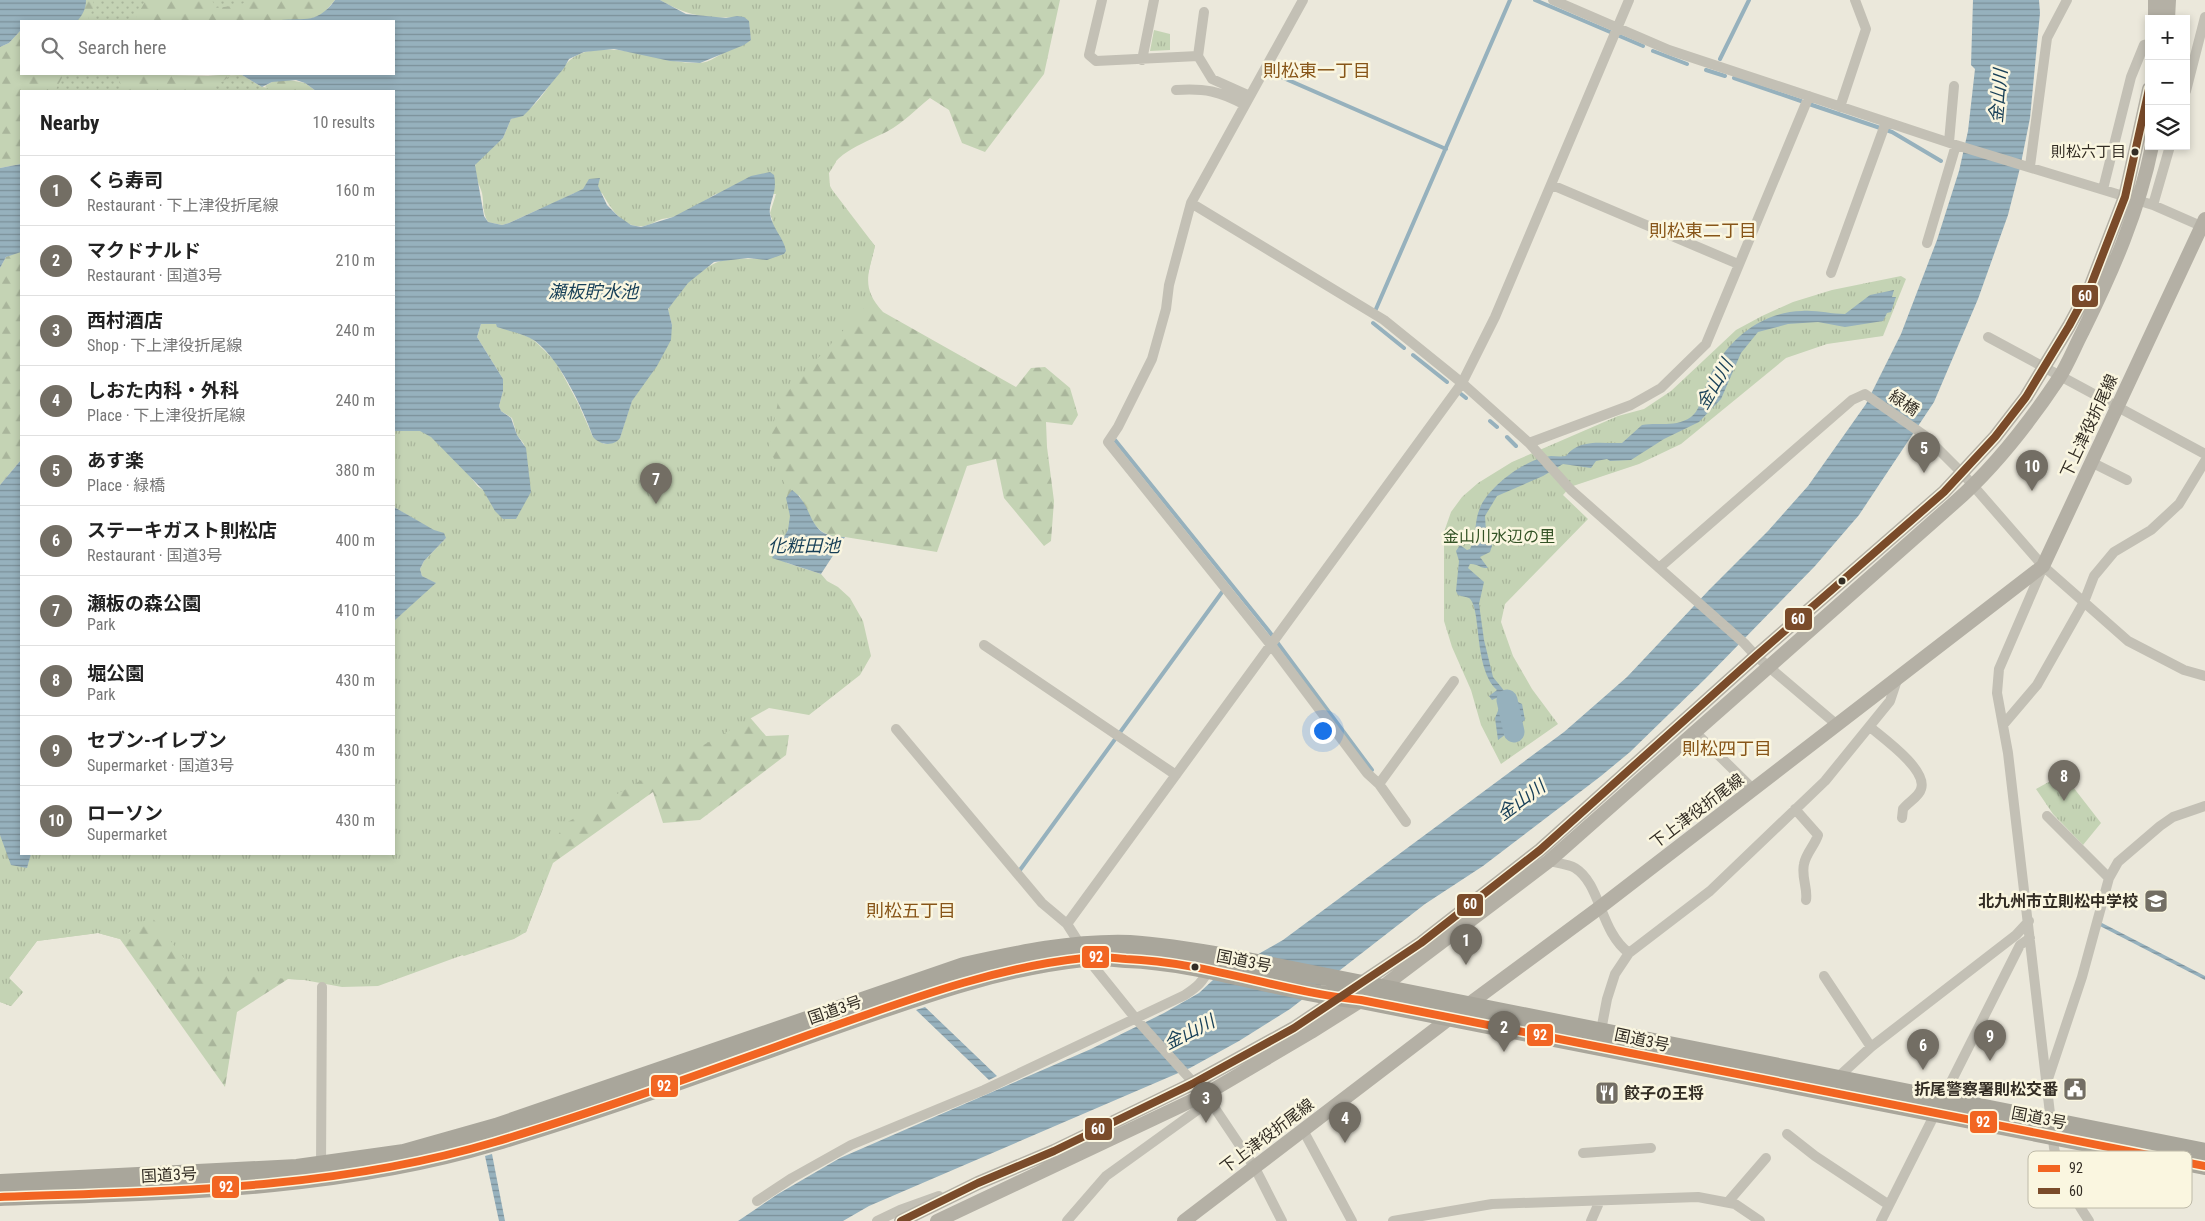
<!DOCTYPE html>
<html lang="en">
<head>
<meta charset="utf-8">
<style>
  :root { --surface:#fff; --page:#f2f2f2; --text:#222; --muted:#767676; --line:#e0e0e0; --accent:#736e64 }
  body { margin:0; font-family:"Roboto Condensed","Noto Sans JP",sans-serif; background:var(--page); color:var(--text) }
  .controls { position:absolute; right:15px; top:15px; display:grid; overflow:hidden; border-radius:0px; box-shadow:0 2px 8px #0003 }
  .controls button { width:45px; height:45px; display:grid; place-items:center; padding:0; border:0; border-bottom:1px solid var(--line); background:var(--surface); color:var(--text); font:25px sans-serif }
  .you { position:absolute; left:1322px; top:730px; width:18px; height:18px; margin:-12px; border:4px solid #fff; border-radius:50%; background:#1a73e8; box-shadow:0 0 0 8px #1a73e833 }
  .badge { display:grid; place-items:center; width:32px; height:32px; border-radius:50%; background:var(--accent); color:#fff; font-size:16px; font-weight:700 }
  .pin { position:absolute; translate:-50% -41px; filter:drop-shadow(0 1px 2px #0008) }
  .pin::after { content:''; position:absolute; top:26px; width:18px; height:15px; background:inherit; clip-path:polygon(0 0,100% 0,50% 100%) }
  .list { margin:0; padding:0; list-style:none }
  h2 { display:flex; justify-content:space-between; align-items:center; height:65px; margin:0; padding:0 20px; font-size:21px }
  h2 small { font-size:16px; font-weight:400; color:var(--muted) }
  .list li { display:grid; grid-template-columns:32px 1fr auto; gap:15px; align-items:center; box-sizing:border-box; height:70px; padding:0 20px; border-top:1px solid var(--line) }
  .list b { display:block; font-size:19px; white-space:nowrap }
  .list p { margin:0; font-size:16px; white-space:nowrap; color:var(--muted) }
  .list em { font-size:16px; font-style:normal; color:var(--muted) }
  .icon { flex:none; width:28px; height:28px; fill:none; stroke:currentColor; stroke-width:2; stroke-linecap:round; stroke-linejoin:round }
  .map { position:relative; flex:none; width:2205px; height:1221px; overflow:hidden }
  .search { position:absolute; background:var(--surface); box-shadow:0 2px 8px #0003; left:20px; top:20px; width:375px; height:55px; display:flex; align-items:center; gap:12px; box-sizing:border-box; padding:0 18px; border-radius:0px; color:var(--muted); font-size:19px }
  .panel { position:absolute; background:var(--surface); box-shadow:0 2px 8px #0003; left:20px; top:90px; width:375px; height:765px; border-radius:0px }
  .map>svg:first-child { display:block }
  .grass { fill:url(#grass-dots) }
  .forest { fill:url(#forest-firs) }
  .park { fill:url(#park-tufts) }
  .water { fill:url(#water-rules) }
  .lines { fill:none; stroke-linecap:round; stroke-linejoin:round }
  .stream { stroke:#96b1bd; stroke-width:4 }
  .river { stroke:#96b1bd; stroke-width:21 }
  .street { stroke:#c3c0b5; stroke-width:10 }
  .secondary { stroke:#b4b0a5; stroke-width:14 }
  .highway { stroke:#a9a69b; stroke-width:18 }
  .bus-1-casing { stroke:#faf6e0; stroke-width:11 }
  .bus-2-casing { stroke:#faf6e0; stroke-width:11 }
  .bus-1 { stroke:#f26522; stroke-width:8 }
  .bus-2 { stroke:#7a4b2a; stroke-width:8 }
  .bus-dot { fill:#332d24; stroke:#faf6e0; stroke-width:2 }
  .labels { text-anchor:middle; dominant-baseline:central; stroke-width:5; stroke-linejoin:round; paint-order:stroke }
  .bus-label { font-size:15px; fill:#332d24; stroke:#faf6e0; text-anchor:end }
  .street-label { font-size:16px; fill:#332d24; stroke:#faf6e0 }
  .park-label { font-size:16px; fill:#345326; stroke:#faf6e0 }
  .poi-label { font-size:16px; font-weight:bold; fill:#332d24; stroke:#faf6e0; text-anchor:end }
  .neighbourhood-label { font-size:18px; fill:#875518; stroke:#faf6e0 }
  .water-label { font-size:18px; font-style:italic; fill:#173f57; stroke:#faf6e0 }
  .key { fill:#faf6e0; stroke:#bebaa8; stroke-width:1 }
  .key-label { font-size:14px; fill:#332d24 }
  .line-badge { stroke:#faf6e0; stroke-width:2 }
  .badge-label { font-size:14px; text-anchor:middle; font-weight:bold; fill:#fff }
</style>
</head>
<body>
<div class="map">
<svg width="2205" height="1221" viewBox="0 0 2205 1221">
  <defs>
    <pattern id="grass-dots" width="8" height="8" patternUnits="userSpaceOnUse" patternTransform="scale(1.25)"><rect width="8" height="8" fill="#c4d3b4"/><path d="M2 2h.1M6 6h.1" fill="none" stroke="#a9b59b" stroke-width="1.8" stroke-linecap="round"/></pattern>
    <pattern id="forest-firs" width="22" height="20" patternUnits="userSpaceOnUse" patternTransform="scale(1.25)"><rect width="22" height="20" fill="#c4d3b4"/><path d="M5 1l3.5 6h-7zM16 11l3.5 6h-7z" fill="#a9b59b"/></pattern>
    <pattern id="park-tufts" width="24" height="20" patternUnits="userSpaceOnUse" patternTransform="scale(1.25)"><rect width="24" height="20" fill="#c4d3b4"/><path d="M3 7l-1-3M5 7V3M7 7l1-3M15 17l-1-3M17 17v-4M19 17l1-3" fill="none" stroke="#a9b59b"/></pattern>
    <pattern id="water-rules" width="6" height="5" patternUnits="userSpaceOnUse" patternTransform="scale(1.25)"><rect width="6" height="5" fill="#96b1bd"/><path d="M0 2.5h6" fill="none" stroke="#7b9099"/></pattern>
  </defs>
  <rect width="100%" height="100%" fill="#ebe8db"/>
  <!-- grass -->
  <path class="grass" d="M86,0H277L264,21H77L84,12Z
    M41,74L208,76L242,75L262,87L298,91H28Z"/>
  <!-- forest -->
  <path class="forest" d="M86,0H93L94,7L87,21H77Z
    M146,0H212L216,8L240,5L249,0H335L322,15L304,21H134Z
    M660,0H1060L1044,74L985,152L962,143L949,110L930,98C916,109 903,123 888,131C870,141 816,158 831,188C838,204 863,231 875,246C868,275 861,288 883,312L1016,387L1031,368L1045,367L1070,388L1078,415L1072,425L1046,422L1047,447L1054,501L1051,541L1044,546L1004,498L996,459L967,466L937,552L845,537C815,538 811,518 799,495L735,700L766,736L789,735L786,755L700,820L663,823L653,792L553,863L526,932L514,939L464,956L413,927L394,854V621L435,583L446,538L394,507V431L483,490L620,438L632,401L672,325L767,260L776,194L573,193L538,211L751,40L749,21Z
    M21,30V74H64L55,91H21V164L0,168V47L9,43Z
    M123,74L208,76L232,74L222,82H216L209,91H124L119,82Z
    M284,79L305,83L316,91H271L265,86L272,82Z
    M16,252H21V460L0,485V268L6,257Z
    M0,835L27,868L31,854L304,980L288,979L237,1012L225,1087L120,939L98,933L37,941L9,978L23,992L11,1006L0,1002Z"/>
  <!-- park -->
  <path class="park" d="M660,0H840L841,71L836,162L829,173L830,187L875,246L866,282L872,299L778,402L769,447L788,492C785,502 790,508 790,517C791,531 781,542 773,553L787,563L821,574L827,581L838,587L850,598L863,621L871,656L860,675L809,715L769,708L566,823L548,850L546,879L526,932L378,986L342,987L304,980L246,976H198L151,916L120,939L98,933L37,941L9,978L23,992L11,1006L0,1002V835L5,847L8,861L27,868L31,854H394V621L435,583L422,576L420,569L424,561L446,538L444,533L434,530L394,507V431C402,429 413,429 421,431C443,439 483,491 495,511L531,487L524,444L517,435L512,418L501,411L499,406L503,391V379L477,337L481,324H496L531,338L539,345L556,362L578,403L593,437L604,444L617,442L620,438L632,401L657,366L671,340L672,325L668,310C679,287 705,262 730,259C751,257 763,262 784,254L770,213L776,194L774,175C745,165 702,209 673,217C670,218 666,218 662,219C656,221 650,225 644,226C620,229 608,203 598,186L583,189L509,223L502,225L488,222C482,212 484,203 482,193C479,182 471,172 477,161L503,138L511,119C547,109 554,60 585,52C625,42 661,64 699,63C710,63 721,53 731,49C738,46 744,45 751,40L749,21C735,15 724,19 710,17C691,15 677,10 660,0Z
    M1154,30L1170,34V50L1150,51Z
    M1901,276L1906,279L1883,336L1827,344L1786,358L1681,444L1639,464L1570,487L1563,495L1588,519L1505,604L1501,622L1513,656L1532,689L1558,724L1501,764L1481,725L1471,690L1452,647L1444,621V532L1451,512L1462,497L1478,483L1512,462L1618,416L1644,409L1671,391L1736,330L1762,316L1793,302L1832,290Z
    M2063,774L2101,823L2083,845L2053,814L2036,789Z"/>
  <!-- water -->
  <path class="water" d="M0,0H86C86,8 83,15 77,21H21V30L9,43L0,47Z
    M335,0H660L686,14L726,18L737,16L744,17L749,21L751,40L744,45L700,63L670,61L614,49L584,52L569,59L564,68L530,109L523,116L511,119L503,138L475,165L484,216L488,222L502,225L509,223L583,189L589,179L600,178L598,186L607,205L618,216L631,225L641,227L673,217L751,176L770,172L774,175C778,193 768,203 770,214C772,228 784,238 786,251L784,254L767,260L748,258L714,262L688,283L668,309L672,325L671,340L657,366L632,401L620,438C613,447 600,445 593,437C583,409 557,352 530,338C520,333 508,331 497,327L496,324H481L477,337L503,379V391L499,406L501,411L511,418L517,435L526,448L531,492L516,519H503L495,511L483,490L431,437L420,431H394V91H316L305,83L296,80L272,82L262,87L242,75L232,74H394V21H274C302,16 315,27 335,0Z
    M1973,0H2039L2040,13L2030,118L2020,168L2008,215L1978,299L1934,402L1859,515L1815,566L1706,678L1630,752L1601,776L1483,866L1425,904L1290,1009L1239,1041L1190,1068L869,1206L843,1221H738L778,1194L840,1158L1091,1049L1164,1013L1199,993L1213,980L1283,940L1564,732L1627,677L1709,590L1768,531L1808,486L1866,404L1901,334L1937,240L1959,171L1968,131L1975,69L1971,65Z
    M21,164V252L6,257L0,268V168Z
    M1894,290L1892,297H1896L1891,312L1887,313L1883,321L1845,327L1818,322L1788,324L1758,332L1741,353L1721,399L1699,422L1664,439L1631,460L1610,461L1607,459L1596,461L1591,468L1563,464L1543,476L1497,496L1485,516L1486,532L1492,546L1490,552L1480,557L1488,568C1481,569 1477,563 1470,564L1468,568L1484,582L1479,604L1484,640L1493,677L1510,698L1522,704L1525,720L1498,740L1495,718L1502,701L1501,696L1492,700L1489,696L1497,690C1473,668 1482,608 1469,598C1467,597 1461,596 1458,595L1456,591L1459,561L1456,551L1460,545L1467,550L1470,549C1477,536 1474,521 1480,508C1489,486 1527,458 1551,456C1556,456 1560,457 1566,456C1580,438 1602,444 1622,443L1642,425C1659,422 1675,428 1691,417C1701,410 1703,391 1708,380C1725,342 1759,312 1802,311C1817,310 1830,314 1845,314L1870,295Z
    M21,460V854H31L27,868L11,865L0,835V485Z
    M792,490C816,507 805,538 845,537L821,574L772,558L788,530L790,516L786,498Z
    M394,507L434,530L444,533L446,538L424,561L420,569L422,576L436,583L394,621Z
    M2100,922L2205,976V980L2100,926Z
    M925,1007L997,1076L989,1080L916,1010Z
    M492,1154L505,1221H499L485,1156Z"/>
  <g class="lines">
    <!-- stream -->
    <path class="stream" d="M1535,0L1643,46
      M1653,51L1687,64
      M1720,59L1749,0
      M1706,70L1725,76
      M1270,72L1446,149
      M1734,78L1801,101
      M1809,104L1892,132L1941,161
      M1376,309L1510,0
      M1373,323L1404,348
      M1413,355L1447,382
      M1461,394L1466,398
      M1490,421L1497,427
      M1507,437L1516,446
      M1115,440L1268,630L1372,770
      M1020,870L1225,588"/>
    <!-- river -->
    <path class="river" d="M1507,700L1514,732"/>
    <!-- street -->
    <path class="street" d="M1102,0L1089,55L1096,61L1198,56L1212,79L1250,96
      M1303,0L1191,203L1169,285L1166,309L1152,359L1118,427L1108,442L1271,645L1367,773L1379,784L1406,822
      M1553,0L1669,50L1956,145L2153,205L2201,226
      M1198,56L1204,12
      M1142,60L1154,0
      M1176,90C1204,88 1220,91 1245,105
      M2186,91L2205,17
      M1840,107L1866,29L1855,0
      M1949,142L1954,86
      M2030,166L2047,38L2067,0
      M1552,185L1738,264
      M2103,189L2131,77L2144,45L2149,44
      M1191,203L1384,320L1462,383L1529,443L1571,490L1744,643L1756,656L1836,724
      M2153,205L2170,146
      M1927,243L1956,145
      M1831,273L1886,122
      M1988,337L2205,454
      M1529,443L1631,405L1661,388L1706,344L1809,96
      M2091,462L2127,480
      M2043,567L1999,669L1997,693L2008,753L2054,1148C2060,1175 2074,1198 2089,1221
      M1659,568L1852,400L1865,394L1924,435L1963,474L2043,566L2128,641L2184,670L2205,676
      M984,645L1176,775
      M2003,725L2037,685L2084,602L2094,576L2114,552L2151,530L2179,504L2205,461
      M1870,727C1883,738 1928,770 1921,789C1919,797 1908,802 1903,809L1902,818
      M896,729L1042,903L1067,924L1095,968L1136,1019L1210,1101L1255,1168L1282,1221
      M1695,732L1754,790
      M1379,784L1454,681
      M1795,809L1818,835C1815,845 1806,853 1804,864C1801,877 1808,888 1806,900
      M2047,816L2109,878
      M1549,861C1557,863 1568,864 1575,868C1601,884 1600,932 1629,953
      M1067,924L1462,383L1495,317L1629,0
      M1824,976L1871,1047
      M1600,1036L1607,999L1615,974L1629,953L1710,891L1825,781L1890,701L1897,680
      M1836,1079L1871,1047L2016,935L2029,921
      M2048,1079L2082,977L2109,878L2118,862L2160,826L2173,817L2205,806
      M1303,1130L1352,1221
      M1787,1134L1815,1156L1889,1205
      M1583,1153L1651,1148
      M321,1168L322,987
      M757,1201L792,1178L851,1145L984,1090L1185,995C1195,988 1204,982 1208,969
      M1728,1202L1766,1158
      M877,1221L900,1210L939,1196
      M1067,1221L1106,1176L1210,1101
      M1393,1221L1492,1204L1698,1197L1735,1204L1760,1221
      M1591,1221L1598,1205
      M1881,1221L2020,945L2030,938"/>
    <!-- secondary -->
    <path class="secondary" d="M2155,19V0
      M2168,19L2169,0
      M901,1221L978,1183L1054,1151L1194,1083L1294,1028L1421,943L1540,850L1756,656L1944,492L1995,437L2026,397L2069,326L2091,285L2125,197L2149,89
      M937,1221L1206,1094L1311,1032L1381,988L1549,861L1954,503C1994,468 2029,423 2059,378C2068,364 2075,346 2083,331C2112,272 2139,211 2152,146
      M1184,1221L1450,1018L1599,908L2043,566L2205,219"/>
    <!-- highway -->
    <path class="highway" d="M0,1183L297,1168L404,1153L496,1127L964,966C1018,954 1074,942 1130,944C1164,946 1198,952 1232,958L2205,1152
      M0,1197C166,1191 334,1190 495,1142C602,1110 708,1071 814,1033C903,1002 990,968 1084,958C1098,956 1112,958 1126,959C1206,962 1282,992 1361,1000L2205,1166"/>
    <!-- bus-1 casing -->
    <g class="bus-1-casing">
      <path id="bus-1" d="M0,1197C166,1191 334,1190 495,1142C602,1110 708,1071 814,1033C903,1002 990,968 1084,958C1098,956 1112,958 1126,959C1206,962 1282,992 1361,1000L2205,1166"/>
    </g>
    <!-- bus-2 casing -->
    <g class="bus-2-casing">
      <path id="bus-2" d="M901,1221L978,1183L1054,1151L1194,1083L1294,1028L1421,943L1540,850L1756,656L1944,492L1995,437L2026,397L2069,326L2091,285L2125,197L2149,89"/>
    </g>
    <!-- bus-1 -->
    <use href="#bus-1" class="bus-1"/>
    <!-- bus-2 -->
    <use href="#bus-2" class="bus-2"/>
  </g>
  <!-- icons -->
  <defs>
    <g id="school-square" transform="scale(1.25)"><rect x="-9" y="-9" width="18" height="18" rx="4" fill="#736e64" stroke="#faf6e0"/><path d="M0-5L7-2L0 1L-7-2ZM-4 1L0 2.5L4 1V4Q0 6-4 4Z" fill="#fff"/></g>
    <g id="civic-square" transform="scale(1.25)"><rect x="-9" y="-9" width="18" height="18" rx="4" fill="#736e64" stroke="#faf6e0"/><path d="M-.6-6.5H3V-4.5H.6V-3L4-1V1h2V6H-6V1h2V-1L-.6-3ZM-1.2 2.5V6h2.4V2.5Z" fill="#fff"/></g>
    <g id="restaurant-square" transform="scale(1.25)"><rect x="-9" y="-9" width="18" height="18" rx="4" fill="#736e64" stroke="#faf6e0"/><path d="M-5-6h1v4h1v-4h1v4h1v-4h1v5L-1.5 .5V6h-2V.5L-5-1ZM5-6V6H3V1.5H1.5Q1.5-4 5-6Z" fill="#fff"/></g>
  </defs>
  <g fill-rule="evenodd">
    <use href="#school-square" x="2156" y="901"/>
    <use href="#civic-square" x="2075" y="1089"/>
    <use href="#restaurant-square" x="1607" y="1093"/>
  </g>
  <!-- markers -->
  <g class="bus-dot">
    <circle cx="2135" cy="152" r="4.5"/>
    <circle cx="1842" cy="581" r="4.5"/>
    <circle cx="1195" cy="967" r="4.5"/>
  </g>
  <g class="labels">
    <!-- bus labels -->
    <g class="bus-label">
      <text x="2126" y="152">則松六丁目</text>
    </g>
    <!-- street labels -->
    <g class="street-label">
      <text transform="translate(1904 403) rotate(34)">緑橋</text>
      <text transform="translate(2089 426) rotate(-65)">下上津役折尾線</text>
      <text transform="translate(1697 811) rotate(-37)">下上津役折尾線</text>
      <text transform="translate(1244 961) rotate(11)">国道3号</text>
      <text transform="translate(835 1010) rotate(-19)">国道3号</text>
      <text transform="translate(1642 1040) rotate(12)">国道3号</text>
      <text transform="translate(2039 1118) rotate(11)">国道3号</text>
      <text transform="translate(1267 1136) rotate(-37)">下上津役折尾線</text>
      <text transform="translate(169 1175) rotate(-3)">国道3号</text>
    </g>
    <!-- park labels -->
    <g class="park-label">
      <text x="1499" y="536">金山川水辺の里</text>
    </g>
    <!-- poi labels -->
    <g class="poi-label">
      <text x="2138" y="901">北九州市立則松中学校</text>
      <text x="2058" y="1089">折尾警察署則松交番</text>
      <text x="1624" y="1093" text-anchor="start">餃子の王将</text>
    </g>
    <!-- neighbourhood labels -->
    <g class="neighbourhood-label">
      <text x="1317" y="70">則松東一丁目</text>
      <text x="1703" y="230">則松東二丁目</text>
      <text x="1727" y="748">則松四丁目</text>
      <text x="911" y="910">則松五丁目</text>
    </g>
    <!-- water labels -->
    <g class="water-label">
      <text transform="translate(1998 96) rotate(-85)">金山川</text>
      <text x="593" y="291">瀬板貯水池</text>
      <text transform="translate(1714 384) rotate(-60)">金山川</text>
      <text x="804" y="545">化粧田池</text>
      <text transform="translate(1521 800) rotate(-36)">金山川</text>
      <text transform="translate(1189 1032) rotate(-27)">金山川</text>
    </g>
  </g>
  <!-- legend -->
  <rect x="2028" y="1151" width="164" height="57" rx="8" class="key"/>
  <rect x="2038" y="1165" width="22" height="7" fill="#f26522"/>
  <rect x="2038" y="1188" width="22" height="6" fill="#7a4b2a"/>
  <g class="key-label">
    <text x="2069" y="1173">92</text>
    <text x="2069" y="1196">60</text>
  </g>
  <g class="line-badge">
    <rect x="2071" y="284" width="28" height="24" rx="5" fill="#7a4b2a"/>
    <rect x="1784" y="607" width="29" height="24" rx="5" fill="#7a4b2a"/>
    <rect x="1456" y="893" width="28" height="24" rx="5" fill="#7a4b2a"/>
    <rect x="1081" y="945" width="29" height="24" rx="5" fill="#f26522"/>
    <rect x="1526" y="1023" width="28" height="24" rx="5" fill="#f26522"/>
    <rect x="650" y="1074" width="29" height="24" rx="5" fill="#f26522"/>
    <rect x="1969" y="1110" width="29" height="24" rx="5" fill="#f26522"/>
    <rect x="1084" y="1117" width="29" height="24" rx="5" fill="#7a4b2a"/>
    <rect x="211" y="1175" width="29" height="24" rx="5" fill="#f26522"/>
  </g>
  <g class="badge-label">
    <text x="2085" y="301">60</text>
    <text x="1798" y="624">60</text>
    <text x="1470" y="909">60</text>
    <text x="1096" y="962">92</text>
    <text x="1540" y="1040">92</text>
    <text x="664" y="1091">92</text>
    <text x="1983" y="1127">92</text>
    <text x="1098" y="1134">60</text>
    <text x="226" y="1192">92</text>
  </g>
</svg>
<div class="controls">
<button>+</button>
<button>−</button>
<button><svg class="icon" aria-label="layers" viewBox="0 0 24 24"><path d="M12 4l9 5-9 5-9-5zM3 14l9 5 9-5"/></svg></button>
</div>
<div class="you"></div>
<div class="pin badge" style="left:1466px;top:965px">1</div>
<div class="pin badge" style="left:1504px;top:1052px">2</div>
<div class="pin badge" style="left:1206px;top:1123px">3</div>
<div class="pin badge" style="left:1345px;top:1143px">4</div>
<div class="pin badge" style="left:1924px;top:473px">5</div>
<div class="pin badge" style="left:1923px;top:1070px">6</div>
<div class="pin badge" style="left:656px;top:504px">7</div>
<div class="pin badge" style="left:2064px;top:801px">8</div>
<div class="pin badge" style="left:1990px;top:1061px">9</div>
<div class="pin badge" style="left:2032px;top:491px">10</div>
<div class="search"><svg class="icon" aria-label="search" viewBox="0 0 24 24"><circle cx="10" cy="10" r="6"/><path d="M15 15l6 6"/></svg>Search here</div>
<section class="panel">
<h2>Nearby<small>10 results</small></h2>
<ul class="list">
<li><span class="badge">1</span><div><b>くら寿司</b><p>Restaurant · 下上津役折尾線</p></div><em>160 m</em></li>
<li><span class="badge">2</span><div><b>マクドナルド</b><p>Restaurant · 国道3号</p></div><em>210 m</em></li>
<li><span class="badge">3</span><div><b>西村酒店</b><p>Shop · 下上津役折尾線</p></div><em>240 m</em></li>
<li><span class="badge">4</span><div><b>しおた内科・外科</b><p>Place · 下上津役折尾線</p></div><em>240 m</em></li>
<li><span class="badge">5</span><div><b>あす楽</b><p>Place · 緑橋</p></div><em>380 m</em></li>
<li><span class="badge">6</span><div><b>ステーキガスト則松店</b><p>Restaurant · 国道3号</p></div><em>400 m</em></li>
<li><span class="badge">7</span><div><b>瀬板の森公園</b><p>Park</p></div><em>410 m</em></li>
<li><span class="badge">8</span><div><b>堀公園</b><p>Park</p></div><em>430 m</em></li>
<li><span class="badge">9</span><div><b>セブン-イレブン</b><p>Supermarket · 国道3号</p></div><em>430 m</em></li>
<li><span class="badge">10</span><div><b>ローソン</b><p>Supermarket</p></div><em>430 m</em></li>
</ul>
</section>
</div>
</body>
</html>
